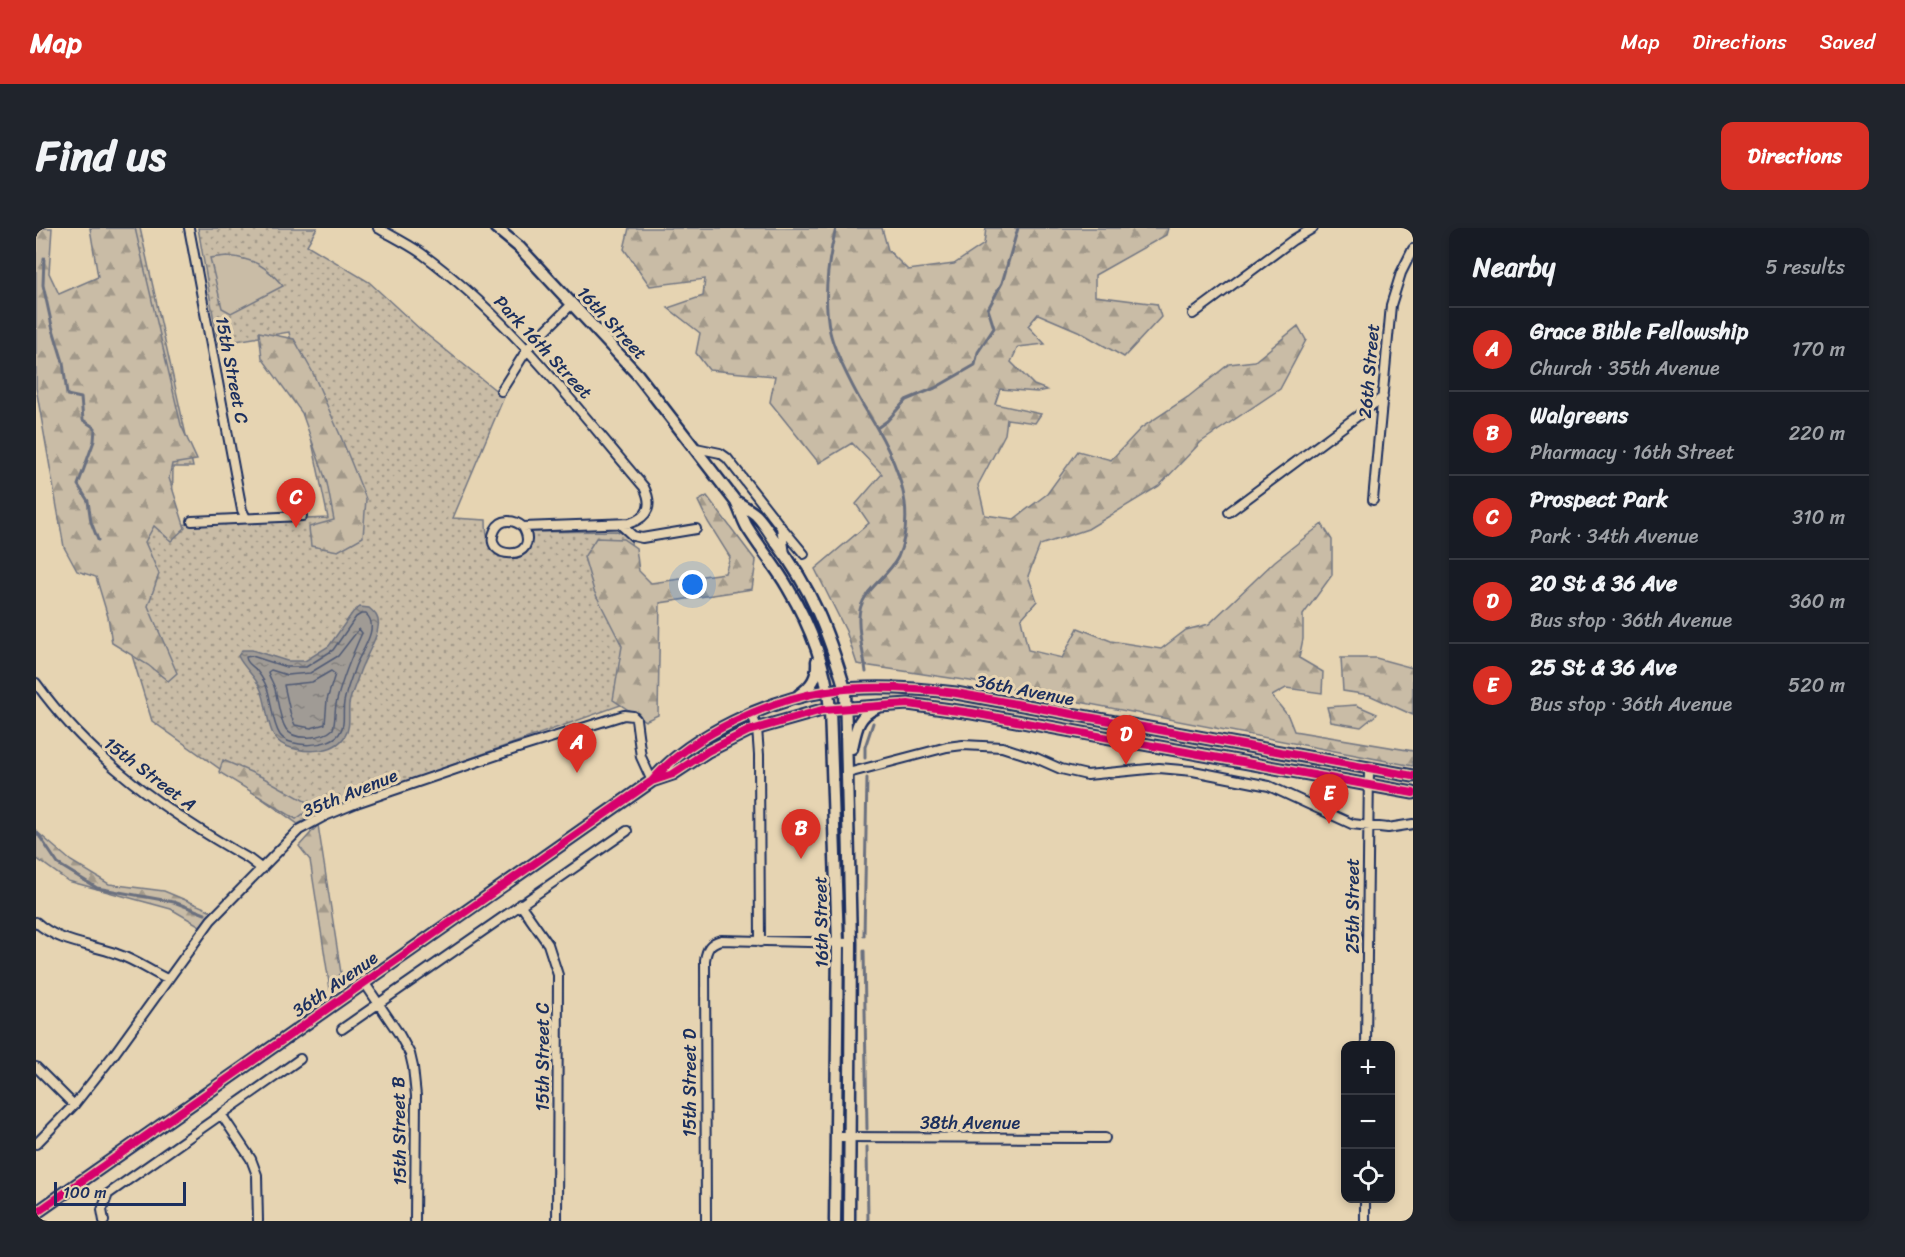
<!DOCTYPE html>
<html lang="en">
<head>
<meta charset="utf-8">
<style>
  :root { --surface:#171b24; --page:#20242c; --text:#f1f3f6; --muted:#9ea1a6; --line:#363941; --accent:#d93025 }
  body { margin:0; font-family:Sriracha,sans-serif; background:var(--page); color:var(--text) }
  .controls { position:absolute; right:18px; bottom:18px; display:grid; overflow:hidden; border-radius:12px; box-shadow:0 3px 9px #0003 }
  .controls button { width:54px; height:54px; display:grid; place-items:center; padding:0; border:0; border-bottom:2px solid var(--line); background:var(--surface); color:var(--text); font:30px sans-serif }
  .scale { position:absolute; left:18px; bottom:15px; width:132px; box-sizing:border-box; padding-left:6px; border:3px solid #1b2f5e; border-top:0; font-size:16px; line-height:21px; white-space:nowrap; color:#1b2f5e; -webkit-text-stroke:4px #e6d4b2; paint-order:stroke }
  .you { position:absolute; left:657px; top:357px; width:21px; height:21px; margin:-15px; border:4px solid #fff; border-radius:50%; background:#1a73e8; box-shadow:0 0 0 9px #1a73e833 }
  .badge { display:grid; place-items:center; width:39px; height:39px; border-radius:50%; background:var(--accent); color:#fff; font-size:20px; font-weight:700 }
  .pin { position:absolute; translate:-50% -50px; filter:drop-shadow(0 2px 3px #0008) }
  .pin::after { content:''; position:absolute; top:32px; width:21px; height:18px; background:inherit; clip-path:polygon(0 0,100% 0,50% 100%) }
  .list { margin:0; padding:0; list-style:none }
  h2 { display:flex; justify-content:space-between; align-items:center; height:78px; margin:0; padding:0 24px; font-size:26px }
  h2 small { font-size:20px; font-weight:400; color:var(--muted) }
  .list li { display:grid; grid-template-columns:39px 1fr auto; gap:18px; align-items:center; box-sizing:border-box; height:84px; padding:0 24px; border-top:2px solid var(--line) }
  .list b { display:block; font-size:22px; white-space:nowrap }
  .list p { margin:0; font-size:20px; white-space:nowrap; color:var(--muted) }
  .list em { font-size:20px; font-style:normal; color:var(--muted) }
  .icon { flex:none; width:33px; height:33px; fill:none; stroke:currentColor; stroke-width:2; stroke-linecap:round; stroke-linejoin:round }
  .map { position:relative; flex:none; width:1377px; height:993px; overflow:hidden; border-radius:12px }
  header { display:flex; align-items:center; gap:36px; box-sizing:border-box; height:84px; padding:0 30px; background:var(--accent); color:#fff }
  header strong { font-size:28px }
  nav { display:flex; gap:33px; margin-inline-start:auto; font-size:21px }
  .intro { display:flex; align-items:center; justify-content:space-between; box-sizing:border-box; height:144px; padding:0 36px }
  h1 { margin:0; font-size:42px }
  .button { padding:15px 27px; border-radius:12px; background:var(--accent); color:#fff; font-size:21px; font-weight:700 }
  main { display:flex; gap:36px; padding:0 36px }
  aside { flex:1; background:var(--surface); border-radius:12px; box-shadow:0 3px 9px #0003 }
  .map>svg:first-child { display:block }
  .grass { fill:url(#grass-dots); stroke:#727682; stroke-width:1.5 }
  .forest { fill:url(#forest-firs); stroke:#727682; stroke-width:1.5 }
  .pitch { fill:#c9bca6; stroke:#727682; stroke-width:1.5 }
  .water { fill:url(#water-ripples); stroke:#6b707f; stroke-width:1.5 }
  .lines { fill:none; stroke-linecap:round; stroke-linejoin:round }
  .shore { stroke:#505a74; stroke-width:1.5 }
  .stream { stroke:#6b707f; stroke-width:3 }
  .street-casing { stroke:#1b2f5e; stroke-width:12 }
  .secondary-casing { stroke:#1b2f5e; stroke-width:15 }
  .street { stroke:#e6d4b2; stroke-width:8 }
  .secondary { stroke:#e6d4b2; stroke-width:10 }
  .cycleway-casing { stroke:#e6d4b2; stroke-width:11 }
  .cycleway { stroke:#d6006c; stroke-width:8 }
  .labels { text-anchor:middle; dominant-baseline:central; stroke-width:6; stroke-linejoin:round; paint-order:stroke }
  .street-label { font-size:18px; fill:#1b2f5e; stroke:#e6d4b2 }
</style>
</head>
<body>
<header>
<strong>Map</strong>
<nav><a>Map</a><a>Directions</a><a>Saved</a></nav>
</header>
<div class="intro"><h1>Find us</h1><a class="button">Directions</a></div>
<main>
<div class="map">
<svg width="1377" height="993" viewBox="0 0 1377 993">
  <defs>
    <pattern id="grass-dots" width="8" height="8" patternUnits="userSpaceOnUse" patternTransform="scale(1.5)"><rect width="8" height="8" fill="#c9bca6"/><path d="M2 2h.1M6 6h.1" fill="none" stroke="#a2998a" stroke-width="1.8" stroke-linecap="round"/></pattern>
    <pattern id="forest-firs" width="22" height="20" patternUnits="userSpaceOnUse" patternTransform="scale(1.5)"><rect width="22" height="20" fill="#c9bca6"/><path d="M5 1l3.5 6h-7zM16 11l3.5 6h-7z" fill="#a2998a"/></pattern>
    <pattern id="water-ripples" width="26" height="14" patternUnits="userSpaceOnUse" patternTransform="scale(1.5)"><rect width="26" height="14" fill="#a09b95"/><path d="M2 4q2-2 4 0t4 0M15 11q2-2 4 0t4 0" fill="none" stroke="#827f7d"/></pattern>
  </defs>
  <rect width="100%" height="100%" fill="#e6d4b2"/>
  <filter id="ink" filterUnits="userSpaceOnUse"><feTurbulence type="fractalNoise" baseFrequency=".0167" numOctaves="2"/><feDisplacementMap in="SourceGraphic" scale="12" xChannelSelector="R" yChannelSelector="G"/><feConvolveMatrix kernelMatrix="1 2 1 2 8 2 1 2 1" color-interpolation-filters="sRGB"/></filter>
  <g filter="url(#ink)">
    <!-- grass -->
    <path class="grass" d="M74,0H104L157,239H137L136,297L292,290L253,104L182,116L162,0H281L271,17L333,54L385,102L468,169L417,290L450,292C450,308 452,317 463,329L481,330L493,319L496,304L581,303L595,309L596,348L613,467L286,583L262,596L116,493L70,342Z"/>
    <!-- forest -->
    <path class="forest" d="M0,0H16L13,45L23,66L62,49L54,0H99L145,197L161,232L136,236L133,250L149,300L135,313L118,298L109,314L123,346L112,378L141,445L132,453L112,437L76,415L72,389L60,349L41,343L28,319L0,160Z
      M593,0H846L852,22L872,42L918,36L948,16L950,0H1132L1130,7L1059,47V68L1121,76L1125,89L1088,129L1042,103L1002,86L992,98L1009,116L982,119L975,134L998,157L1011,162L1001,164L964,161L959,176L1005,186L999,195L971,191L969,206L942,257L949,287L978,291L1011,266L1042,223L1075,232L1105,200L1152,169L1193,136L1219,133L1262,98L1270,112L1244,161L1165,214L1123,258L1052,301L1004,317L992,348L1001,373L985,391L992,422L1026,430L1042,400L1075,413L1125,421L1150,402L1173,396L1239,333L1286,296L1296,312V347L1267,387V411L1263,430L1287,444L1286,465L1250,460L1236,468L1252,488L1258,503L1377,523V538L934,453L821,436L810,403L779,341L833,295L820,276L846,246L816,215L783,235L734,174L739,148L673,142L660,125L664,105L632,80L667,68L669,51L614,58L588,21Z
      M223,104L258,111L276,143L305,209L330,271L327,309L302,323L275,318L273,299L298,292L291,255L266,185L226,130Z
      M671,268L720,333L716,361L624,375L622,487L609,493L577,472L586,418L558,363L548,329L560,310L587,311L600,320L603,343L615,355L689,345L694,329L672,294L662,273Z
      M1305,430H1340L1377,440V487L1333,467L1307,463Z
      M1320,477L1341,486L1325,499L1295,494L1291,479Z
      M187,532L226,549L278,578L260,591L183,544Z
      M282,597L305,745L294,761L274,632L263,618Z
      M0,603L35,633L73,656L128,663L176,683L164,698L135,681L32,653L0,630Z"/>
    <!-- pitch -->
    <path class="pitch" d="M191,28C218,31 229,37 247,58L195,85L186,80L174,30Z"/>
    <!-- water -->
    <path class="water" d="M324,379L333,380C339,385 344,390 342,399C341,413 327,432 323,446C320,456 315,466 313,476C312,487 315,499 309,508C298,526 267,525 250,518C229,510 233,479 225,462C220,448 208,441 202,428L206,422H216L251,433H269L293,418L317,384Z"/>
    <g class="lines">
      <!-- shore -->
      <path class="shore" d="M325,386H330C345,399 324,425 319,439C315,451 310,463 308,474C306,485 310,497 303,506C293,519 254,521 244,507C236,495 236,476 232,463C230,456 225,448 221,443C217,437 211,437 210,429L216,428L250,439H270L297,422L320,389Z
        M323,401L326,405C316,427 307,449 301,472C298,482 300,491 297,501C288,510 258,514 250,501C243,490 242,473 239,461C237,454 233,449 232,444L235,442L251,447L274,445L302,428Z
        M295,443L299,446L291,472L289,496L275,500L259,497L255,488L248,457L276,454Z"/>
      <!-- stream -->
      <path class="stream" d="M800,0C792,32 787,71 794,104C799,126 821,168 833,187C849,213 865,244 869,275C871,294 870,311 862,329C851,351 824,362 823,389C822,407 828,427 830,444
        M8,30L7,57L16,98L27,134L31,167L45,170L47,192L59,200L58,213L42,257L52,273L55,294L62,312
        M841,200L851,193L870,172L899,160L939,137L942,124L958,100L952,81L966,55L982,0
        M829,530V519L837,495
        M0,603L22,636L61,660L138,674L169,686
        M828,708L831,550
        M828,723L831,901
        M831,919L832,993"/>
      <!-- street casing -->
      <g class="street-casing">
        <path id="street" d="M153,0L206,282L210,290
          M342,0C356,8 372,16 385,25C474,90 538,177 608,259C617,277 613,289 594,295L487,299C478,291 465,290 459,302C444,333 507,334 487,299
          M1157,86L1257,12L1277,0
          M465,163L492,120L536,76
          M660,220L684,225L691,230L745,299L749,326
          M1337,272L1355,77L1365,45L1377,21
          M1193,284L1347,169
          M156,293L266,288
          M584,296L597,308L606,310L660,301
          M748,302L768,326
          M0,455C55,532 132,585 213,631L226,641
          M716,486L721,500L723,527L724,714
          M812,545L911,519L927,517L966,519L1000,530L1025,541L1051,547L1123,540L1157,543L1233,558L1316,596L1352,600L1377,596
          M484,676L512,716L522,747L521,993
          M0,694C23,715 54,716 81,726C99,732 114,743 131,751
          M328,754L363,806L374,826L377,839L380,868L379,993
          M306,801L591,603
          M1330,818L1333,540
          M0,839L38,877
          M185,886L215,931L221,947L222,993
          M800,909L1069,910
          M0,916L38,877L79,825L175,692L263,602L289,588L323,574L479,521L588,487L597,488L600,491L605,529L616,553
          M68,993L66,982L72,966L264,831
          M670,993L669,732C671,720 674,715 685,712L815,715
          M1329,993V970"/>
      </g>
      <!-- secondary casing -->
      <g class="secondary-casing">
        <path id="secondary" d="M460,0L483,19L602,147L700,274C704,282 707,292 711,299C724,320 740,339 752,360C774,397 790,438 794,481L802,715L799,993
          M701,274C707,278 714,282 720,287C727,294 733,304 739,313C776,361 792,404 809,461L815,715L813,993
          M763,467C776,458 782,449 781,433
          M816,520C820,502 821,488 840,480
          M616,553L637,546L672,523L712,503L786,482L872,476L936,485L1377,565
          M0,985L616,553C653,508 735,471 792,463C835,457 878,460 920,465L1377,548"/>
      </g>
      <!-- street -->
      <use href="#street" class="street"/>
      <!-- secondary -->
      <use href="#secondary" class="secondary"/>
      <!-- cycleway casing -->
      <g class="cycleway-casing">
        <path id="cycleway" d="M616,553L637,546L672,523L712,503L786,482L872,476L936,485L1377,565
          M0,985L616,553C653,508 735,471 792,463C835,457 878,460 920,465L1377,548"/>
      </g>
      <!-- cycleway -->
      <use href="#cycleway" class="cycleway"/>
    </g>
  </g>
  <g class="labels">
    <!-- street labels -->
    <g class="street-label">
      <text transform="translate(576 95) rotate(47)">16th Street</text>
      <text transform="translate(507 119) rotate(47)">Park 16th Street</text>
      <text transform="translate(196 142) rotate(79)">15th Street C</text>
      <text transform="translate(1333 143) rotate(-85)">26th Street</text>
      <text transform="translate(989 462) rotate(11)">36th Avenue</text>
      <text transform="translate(114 546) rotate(37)">15th Street A</text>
      <text transform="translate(314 565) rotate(-22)">35th Avenue</text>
      <text transform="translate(1317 678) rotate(-90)">25th Street</text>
      <text transform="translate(785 694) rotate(-91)">16th Street</text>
      <text transform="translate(299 756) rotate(-35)">36th Avenue</text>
      <text transform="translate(507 829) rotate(-90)">15th Street C</text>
      <text transform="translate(654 855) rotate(-90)">15th Street D</text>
      <text x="934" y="895">38th Avenue</text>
      <text transform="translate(363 903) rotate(-91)">15th Street B</text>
    </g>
  </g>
</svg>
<div class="controls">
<button>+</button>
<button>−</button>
<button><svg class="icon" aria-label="locate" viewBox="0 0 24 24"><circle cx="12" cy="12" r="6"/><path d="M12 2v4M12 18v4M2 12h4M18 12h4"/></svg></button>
</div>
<div class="scale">100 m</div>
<div class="you"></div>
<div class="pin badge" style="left:541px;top:545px">A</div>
<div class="pin badge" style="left:765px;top:631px">B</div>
<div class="pin badge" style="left:260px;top:300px">C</div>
<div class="pin badge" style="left:1090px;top:537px">D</div>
<div class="pin badge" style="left:1293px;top:596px">E</div>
</div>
<aside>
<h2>Nearby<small>5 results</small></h2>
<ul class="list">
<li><span class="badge">A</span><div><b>Grace Bible Fellowship</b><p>Church · 35th Avenue</p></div><em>170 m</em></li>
<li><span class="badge">B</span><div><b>Walgreens</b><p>Pharmacy · 16th Street</p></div><em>220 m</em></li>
<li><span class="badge">C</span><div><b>Prospect Park</b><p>Park · 34th Avenue</p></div><em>310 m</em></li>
<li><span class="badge">D</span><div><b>20 St &amp; 36 Ave</b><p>Bus stop · 36th Avenue</p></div><em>360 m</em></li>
<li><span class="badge">E</span><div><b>25 St &amp; 36 Ave</b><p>Bus stop · 36th Avenue</p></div><em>520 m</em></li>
</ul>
</aside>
</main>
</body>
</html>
